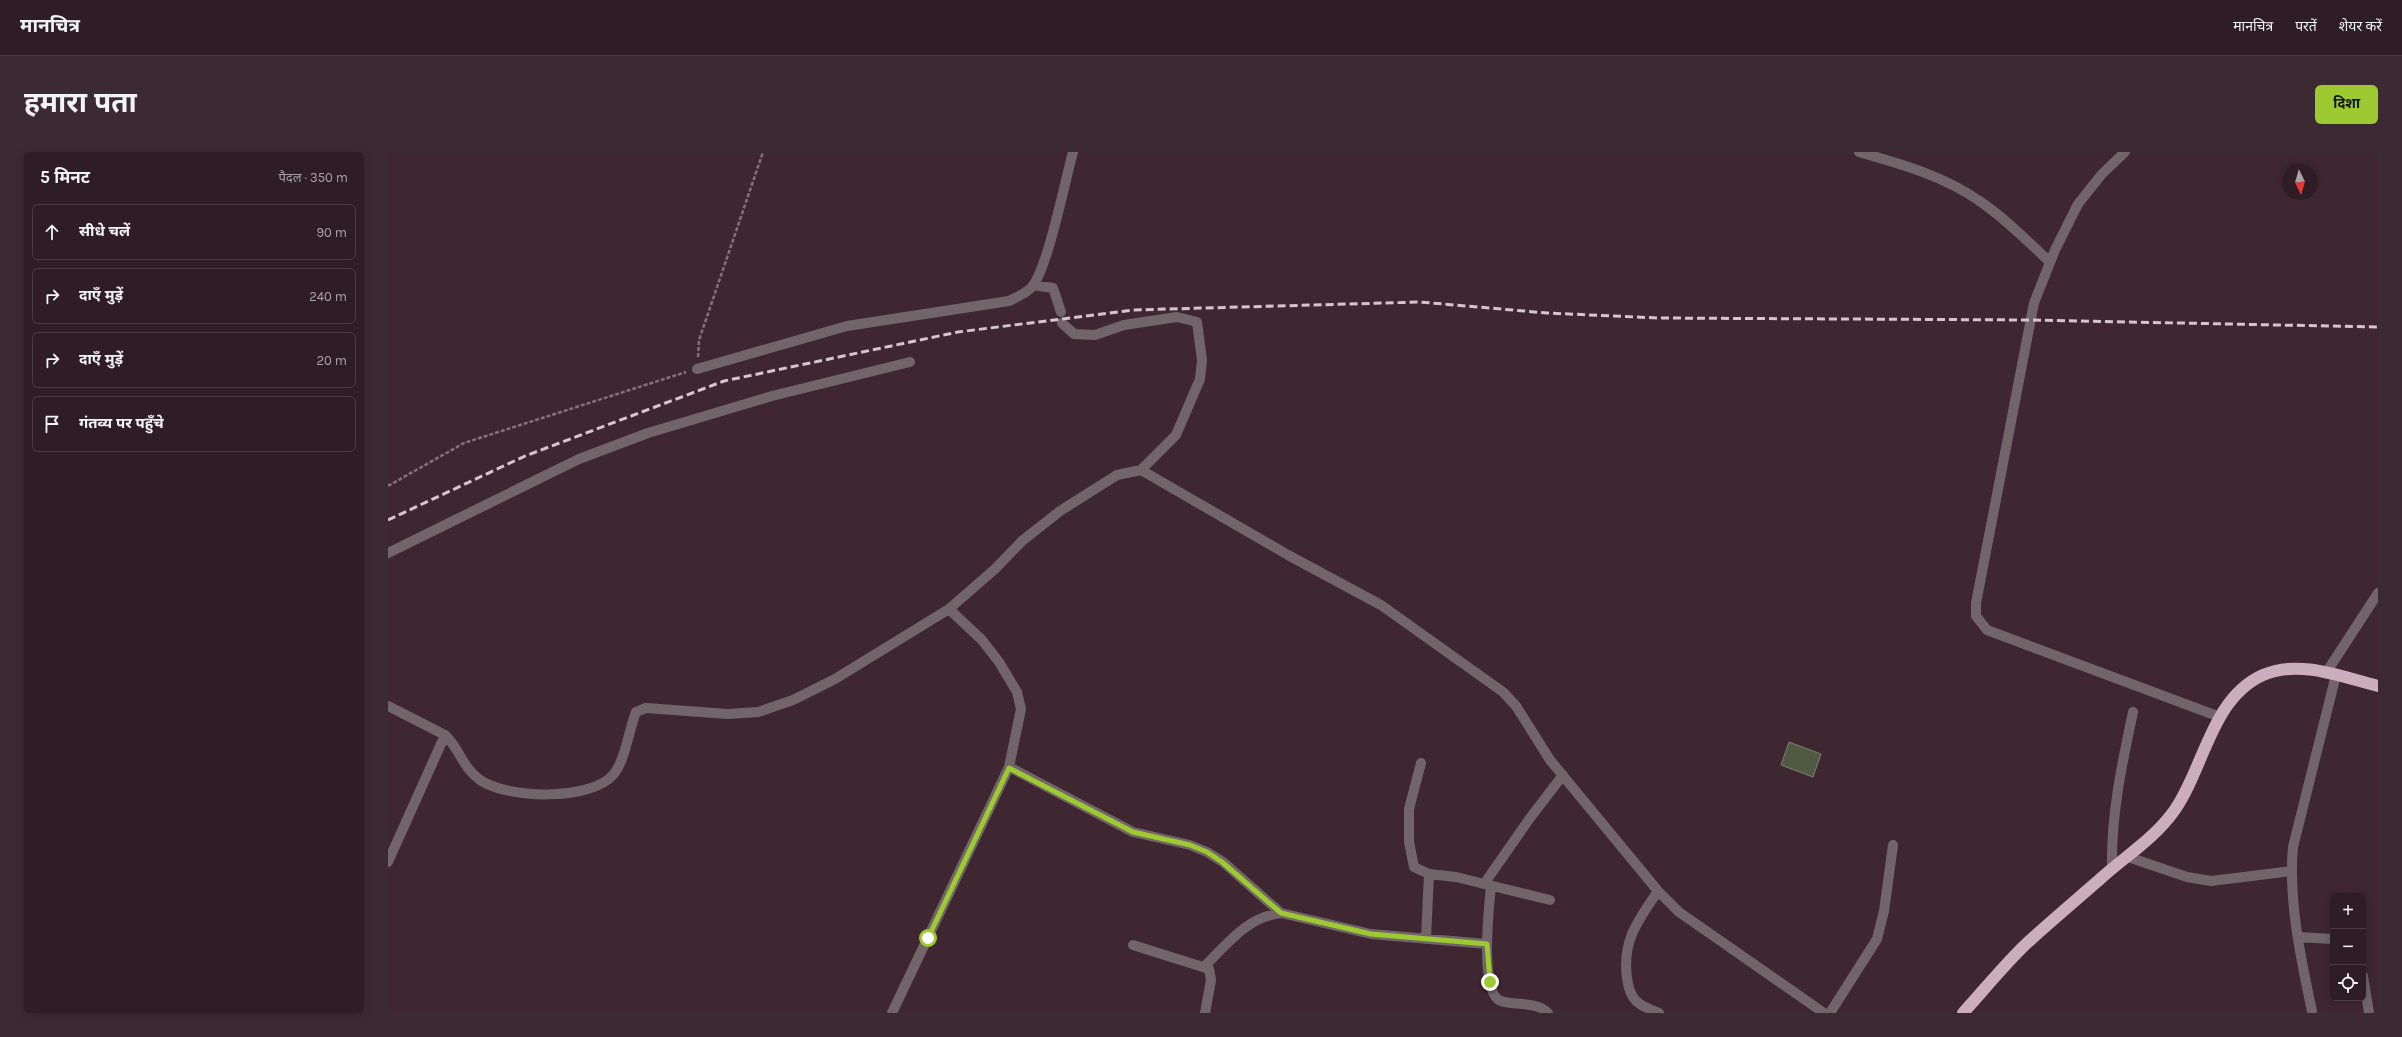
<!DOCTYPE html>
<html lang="hi">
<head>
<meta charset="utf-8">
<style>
  :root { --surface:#2f1d26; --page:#3b2a32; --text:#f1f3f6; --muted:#a7a2a7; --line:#4a3b43; --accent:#9dca30 }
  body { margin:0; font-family:Karla,"Noto Sans Devanagari",sans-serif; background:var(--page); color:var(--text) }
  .controls { position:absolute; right:12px; bottom:12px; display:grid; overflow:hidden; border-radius:6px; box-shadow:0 2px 10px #0003 }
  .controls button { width:36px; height:36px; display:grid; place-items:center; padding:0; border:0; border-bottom:1px solid var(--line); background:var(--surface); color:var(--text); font:20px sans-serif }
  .compass { position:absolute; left:1894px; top:12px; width:36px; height:36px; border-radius:50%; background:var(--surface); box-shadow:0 2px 10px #0003; rotate:175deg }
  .stop { position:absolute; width:12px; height:12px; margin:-9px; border:3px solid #9dca30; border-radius:50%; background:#fff }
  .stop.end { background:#9dca30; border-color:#fff; box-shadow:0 1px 4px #0008 }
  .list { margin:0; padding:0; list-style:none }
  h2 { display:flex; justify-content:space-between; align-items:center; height:52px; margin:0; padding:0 16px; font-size:17px }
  h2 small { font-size:13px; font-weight:400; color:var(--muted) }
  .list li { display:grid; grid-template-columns:26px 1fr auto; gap:12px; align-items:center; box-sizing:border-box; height:56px; margin:0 8px 8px; padding:0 8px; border:1px solid var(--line); border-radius:6px }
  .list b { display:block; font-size:15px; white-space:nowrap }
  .list em { font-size:13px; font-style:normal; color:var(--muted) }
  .icon { flex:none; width:22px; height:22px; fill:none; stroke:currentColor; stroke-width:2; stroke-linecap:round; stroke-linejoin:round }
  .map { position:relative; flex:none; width:1990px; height:861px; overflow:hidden; border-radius:6px }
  header { display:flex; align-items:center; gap:24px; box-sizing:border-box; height:56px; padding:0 20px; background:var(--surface); border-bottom:1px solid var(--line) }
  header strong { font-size:19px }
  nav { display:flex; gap:22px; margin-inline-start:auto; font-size:14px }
  .intro { display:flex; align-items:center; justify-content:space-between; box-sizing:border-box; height:96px; padding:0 24px }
  h1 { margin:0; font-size:28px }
  .button { padding:10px 18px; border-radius:6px; background:var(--accent); color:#111; font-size:14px; font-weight:700 }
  main { display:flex; gap:24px; padding:0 24px }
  aside { flex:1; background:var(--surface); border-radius:6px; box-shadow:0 2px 10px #0003 }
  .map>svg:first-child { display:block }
  .building { fill:#505941; stroke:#788369 }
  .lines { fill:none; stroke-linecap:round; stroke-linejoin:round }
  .path { stroke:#86717a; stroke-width:2.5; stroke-dasharray:4 2; stroke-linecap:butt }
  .minor { stroke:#71656a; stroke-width:10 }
  .highway { stroke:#ccadbb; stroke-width:12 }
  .rail { stroke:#d7c5cd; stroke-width:3; stroke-dasharray:8 4; stroke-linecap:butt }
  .route { stroke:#9dca30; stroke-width:5 }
</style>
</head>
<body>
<header>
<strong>मानचित्र</strong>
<nav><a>मानचित्र</a><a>परतें</a><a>शेयर करें</a></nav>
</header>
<div class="intro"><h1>हमारा पता</h1><a class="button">दिशा</a></div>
<main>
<aside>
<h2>5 मिनट<small>पैदल · 350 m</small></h2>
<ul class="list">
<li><svg class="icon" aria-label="ahead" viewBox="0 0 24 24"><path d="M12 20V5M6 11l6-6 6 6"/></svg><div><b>सीधे चलें</b></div><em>90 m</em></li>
<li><svg class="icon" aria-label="right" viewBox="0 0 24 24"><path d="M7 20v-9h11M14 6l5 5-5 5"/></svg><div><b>दाएँ मुड़ें</b></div><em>240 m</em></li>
<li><svg class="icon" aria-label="right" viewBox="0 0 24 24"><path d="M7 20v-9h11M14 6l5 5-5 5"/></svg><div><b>दाएँ मुड़ें</b></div><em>20 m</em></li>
<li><svg class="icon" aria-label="arrive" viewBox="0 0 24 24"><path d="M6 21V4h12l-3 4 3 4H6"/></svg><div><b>गंतव्य पर पहुँचे</b></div></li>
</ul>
</aside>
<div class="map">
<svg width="1990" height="861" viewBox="0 0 1990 861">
  <rect width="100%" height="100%" fill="#3f2732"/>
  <!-- building -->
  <path class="building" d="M1401,590L1433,602L1425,625L1393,613Z"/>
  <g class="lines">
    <!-- path -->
    <path class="path" d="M310,205L311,188L375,0
      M0,334L76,291L298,220"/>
    <!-- minor -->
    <path class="minor" d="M1471,0C1512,12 1554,23 1590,48C1616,65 1639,89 1662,110
      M1737,0L1714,22L1690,52L1667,98L1646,151L1588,451V464L1599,478L1832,565
      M645,133L665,136L673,160
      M309,217L459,174L621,149C629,145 637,142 644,135C660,115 677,29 685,0
      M753,318L900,403L993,453L1115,540L1128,554L1162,608L1270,739L1291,760L1436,861
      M0,401L191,307L260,281L384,244L522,210
      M1938,521L1990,441
      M0,554L57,583C72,597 74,615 92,628C120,647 202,649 225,623C237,610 241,577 248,560L258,556L340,562L370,560L405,548L447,527L561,457L607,417L634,389L672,359L729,323L753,318L788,283L812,227L814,208L809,170L789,165L736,173L707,183L686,182L674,171
      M1033,611L1021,657V690L1026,715L1041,722
      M621,615L745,680L802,693L819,700L835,710L893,761
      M1740,705L1799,725L1823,729L1904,719
      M0,710L57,583
      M1724,716C1723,662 1734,612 1745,560
      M1096,732L1142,666L1175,623
      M1103,734C1101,754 1091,842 1113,849C1128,854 1148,849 1160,861
      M1270,739C1250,769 1234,788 1239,826C1242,849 1250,853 1271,861
      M1910,785L1945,787
      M1038,786L1041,722L1068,725L1162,748
      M745,793L821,817L823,828L817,861
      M816,815C839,792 859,765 893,761L983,782L1099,792
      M1975,824L1981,861
      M1924,859C1913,808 1900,747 1905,695L1948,523
      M504,861L621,615L633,557L629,540L611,510L594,488L561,457
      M1442,861L1489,787L1496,759L1505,693"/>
    <!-- highway -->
    <path class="highway" d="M1575,861C1596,838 1616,813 1638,792C1662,770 1687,749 1711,728C1736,705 1766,687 1786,659C1816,617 1823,546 1875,523C1911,507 1954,525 1990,534"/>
    <!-- rail -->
    <path class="rail" d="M0,368L137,304L336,229L570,180L745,158L1032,150L1159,161L1270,166L1642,168L1990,175"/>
  </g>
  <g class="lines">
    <!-- route -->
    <path class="route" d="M540,786L621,616L745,680L802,693L819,700L834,710L893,761L983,782L1099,792L1102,830"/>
  </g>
</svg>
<div class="controls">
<button>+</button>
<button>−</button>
<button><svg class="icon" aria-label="locate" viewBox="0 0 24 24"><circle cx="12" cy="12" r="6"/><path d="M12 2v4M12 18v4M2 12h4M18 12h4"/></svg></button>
</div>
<svg class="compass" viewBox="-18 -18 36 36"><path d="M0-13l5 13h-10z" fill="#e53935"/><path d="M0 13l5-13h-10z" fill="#a7a2a7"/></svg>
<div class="stop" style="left:540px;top:786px"></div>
<div class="stop end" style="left:1102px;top:830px"></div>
</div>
</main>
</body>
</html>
